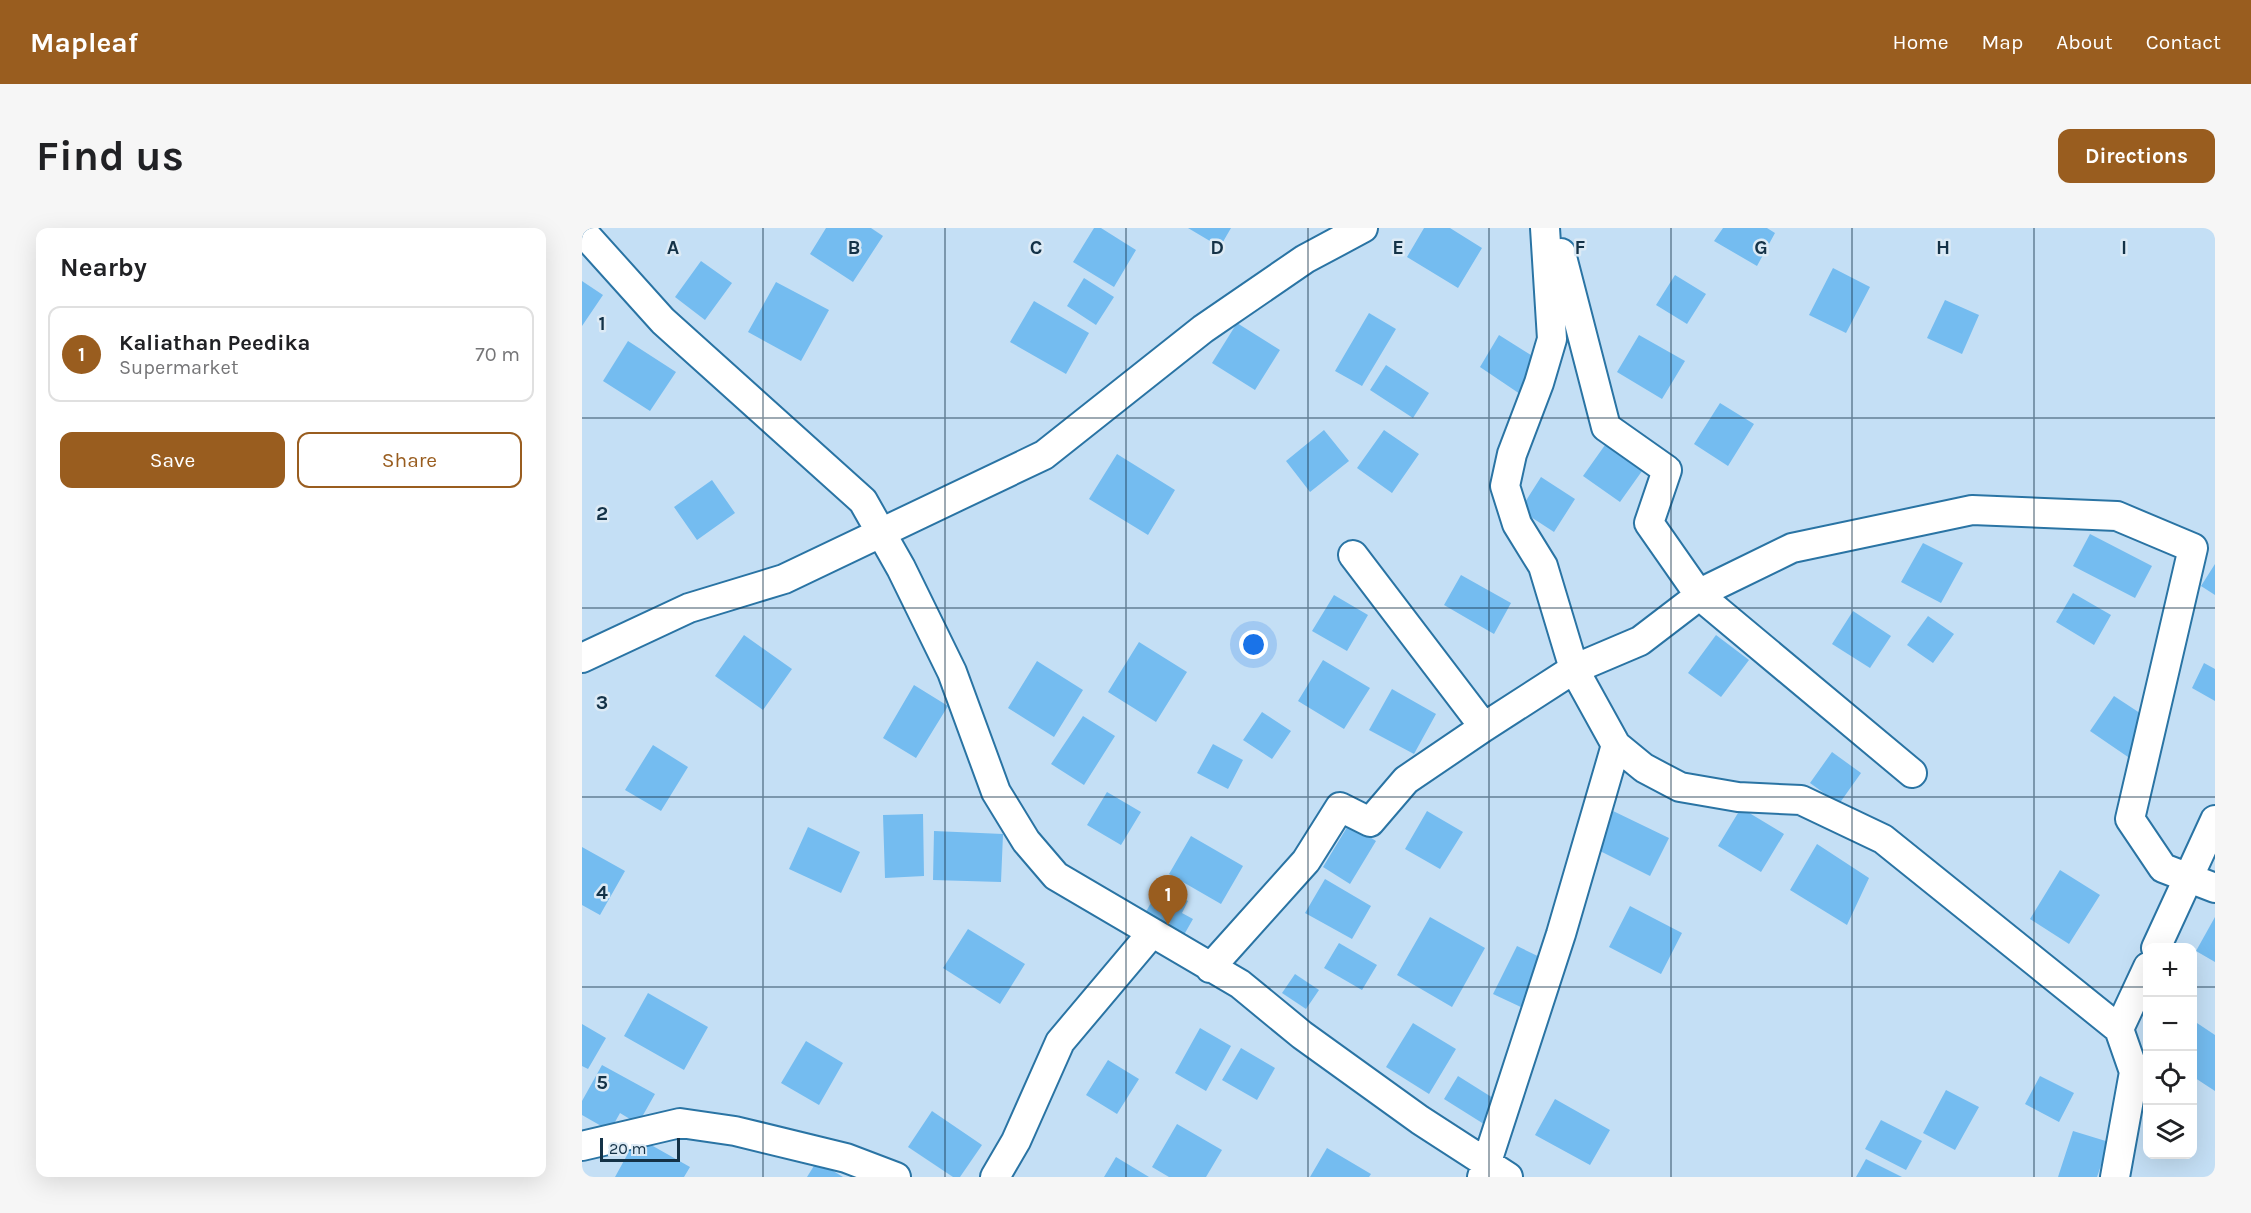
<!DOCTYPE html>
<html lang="en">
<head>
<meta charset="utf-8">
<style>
  :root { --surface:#fff; --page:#f6f6f6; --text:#202124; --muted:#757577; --line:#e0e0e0; --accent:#995d1f }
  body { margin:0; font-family:Karla,sans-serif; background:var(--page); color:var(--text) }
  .controls { position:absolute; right:18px; bottom:18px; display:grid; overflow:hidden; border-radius:12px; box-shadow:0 6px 24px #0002 }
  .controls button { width:54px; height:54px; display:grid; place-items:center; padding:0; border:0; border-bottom:2px solid var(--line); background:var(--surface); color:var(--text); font:30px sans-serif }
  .scale { position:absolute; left:18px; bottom:15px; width:80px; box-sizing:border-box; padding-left:6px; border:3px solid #143247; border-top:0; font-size:16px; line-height:21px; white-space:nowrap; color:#143247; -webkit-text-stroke:4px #dceaf5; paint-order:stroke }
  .you { position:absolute; left:672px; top:417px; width:21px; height:21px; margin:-15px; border:4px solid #fff; border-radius:50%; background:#1a73e8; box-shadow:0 0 0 9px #1a73e833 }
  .badge { display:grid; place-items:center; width:39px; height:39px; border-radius:50%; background:var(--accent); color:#fff; font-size:20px; font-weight:700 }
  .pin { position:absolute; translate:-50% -50px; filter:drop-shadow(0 2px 3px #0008) }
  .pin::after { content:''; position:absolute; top:32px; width:21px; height:18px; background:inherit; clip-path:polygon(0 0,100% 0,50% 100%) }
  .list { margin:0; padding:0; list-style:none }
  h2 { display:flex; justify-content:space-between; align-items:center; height:78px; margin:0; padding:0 24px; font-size:26px }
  h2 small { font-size:20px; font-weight:400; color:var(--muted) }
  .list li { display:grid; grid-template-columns:39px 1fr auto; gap:18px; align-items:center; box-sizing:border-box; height:96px; margin:0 12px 12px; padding:0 12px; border:2px solid var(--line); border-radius:12px }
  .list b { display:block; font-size:22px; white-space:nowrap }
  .list p { margin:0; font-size:20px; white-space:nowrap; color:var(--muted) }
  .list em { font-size:20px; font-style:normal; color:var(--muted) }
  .actions { display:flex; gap:12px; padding:18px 24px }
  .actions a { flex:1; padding:14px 0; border:2px solid var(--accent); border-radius:12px; text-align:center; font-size:21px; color:var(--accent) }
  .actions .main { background:var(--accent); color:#fff }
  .icon { flex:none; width:33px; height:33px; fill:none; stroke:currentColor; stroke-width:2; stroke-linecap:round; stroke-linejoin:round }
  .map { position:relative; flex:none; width:1633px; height:949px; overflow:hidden; border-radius:12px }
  header { display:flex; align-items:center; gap:36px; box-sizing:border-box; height:84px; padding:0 30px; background:var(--accent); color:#fff }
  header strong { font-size:28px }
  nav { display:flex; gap:33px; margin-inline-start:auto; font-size:21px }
  .intro { display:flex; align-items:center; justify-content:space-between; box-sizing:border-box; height:144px; padding:0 36px }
  h1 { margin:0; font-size:42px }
  .button { padding:15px 27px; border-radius:12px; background:var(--accent); color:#fff; font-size:21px; font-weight:700 }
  main { display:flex; gap:36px; padding:0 36px }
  aside { flex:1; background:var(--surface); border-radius:12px; box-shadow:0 6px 24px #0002 }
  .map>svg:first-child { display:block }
  .building { fill:#74bcf0 }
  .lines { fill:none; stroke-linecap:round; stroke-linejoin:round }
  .minor-casing { stroke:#2a74a4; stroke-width:32 }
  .minor { stroke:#fff; stroke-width:28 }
  .grid { fill:none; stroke:#143247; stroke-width:1.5; stroke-opacity:0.55 }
  .grid-label { font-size:20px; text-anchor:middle; font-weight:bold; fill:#143247; stroke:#dceaf5; stroke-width:5; stroke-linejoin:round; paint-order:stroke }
</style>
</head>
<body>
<header>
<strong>Mapleaf</strong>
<nav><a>Home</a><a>Map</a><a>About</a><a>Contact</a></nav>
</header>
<div class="intro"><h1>Find us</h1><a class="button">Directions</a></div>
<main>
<aside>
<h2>Nearby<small></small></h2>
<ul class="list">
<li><span class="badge">1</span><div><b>Kaliathan Peedika</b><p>Supermarket</p></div><em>70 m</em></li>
</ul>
<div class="actions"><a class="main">Save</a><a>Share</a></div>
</aside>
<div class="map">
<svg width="1633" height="949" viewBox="0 0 1633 949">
  <rect width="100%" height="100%" fill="#c4dff5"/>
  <!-- building -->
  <path class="building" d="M244,0H289L301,8L271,54L228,26Z
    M512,0H519L554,22L532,59L491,34Z
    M606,0H649L638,19Z
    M842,0H868L900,20L876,60L825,29Z
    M1141,0H1185L1193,5L1175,38L1132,13Z
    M119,33L150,55L123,92L93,69Z
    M1251,40L1288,59L1264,105L1227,87Z
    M1093,47L1124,66L1105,96L1074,77Z
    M502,50L532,69L514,97L485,78Z
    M0,53L21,67L0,98Z
    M194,54L247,82L219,133L166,104Z
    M1363,72L1397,87L1380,126L1345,110Z
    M452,73L507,105L484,146L428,114Z
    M787,85L814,101L780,158L753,143Z
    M655,95L698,122L673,162L630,135Z
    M917,107L957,132L938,166L898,139Z
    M1057,107L1103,133L1080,171L1035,144Z
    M46,113L94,144L68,183L21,153Z
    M804,137L847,165L831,190L788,162Z
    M1138,175L1172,196L1146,238L1112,216Z
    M742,202L767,233L728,264L704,233Z
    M802,202L837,226L810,265L775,240Z
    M1028,210L1065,236L1038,274L1001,248Z
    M535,226L593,262L566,307L507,271Z
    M959,249L993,271L972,304L938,282Z
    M130,252L153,285L115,312L92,279Z
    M1508,306L1570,338L1553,370L1491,338Z
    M1341,315L1381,335L1359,375L1319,354Z
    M1633,336V367L1619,358Z
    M879,347L929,375L912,406L862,377Z
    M1491,365L1529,387L1512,417L1474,394Z
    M752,367L786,387L765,423L730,403Z
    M1271,383L1309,408L1288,440L1250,416Z
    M1346,388L1372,406L1351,435L1325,417Z
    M162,407L210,441L181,482L133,448Z
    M1134,407L1167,432L1139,469L1106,445Z
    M557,414L605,444L574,494L526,464Z
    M741,432L788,460L762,501L716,473Z
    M455,433L501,462L472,509L426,480Z
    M1622,435L1633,441V473L1610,460Z
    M332,457L366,478L334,530L301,510Z
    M810,461L854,486L832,526L787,502Z
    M1532,468L1570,493L1546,529L1508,503Z
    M680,484L709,503L690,531L661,512Z
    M501,488L533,508L502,557L469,536Z
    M631,516L661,532L646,561L615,545Z
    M71,517L106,539L79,583L43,562Z
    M1250,524L1279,545L1257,576L1228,555Z
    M525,564L559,584L539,617L505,597Z
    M1159,580L1202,606L1179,644L1136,618Z
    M1029,582L1087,610L1068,648L1010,619Z
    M845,583L881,604L858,641L823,621Z
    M341,586L342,648L303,650L301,587Z
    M767,596L794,613L768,656L741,639Z
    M226,599L278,624L259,665L207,641Z
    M352,603L421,606L419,654L351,652Z
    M609,608L661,638L639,676L587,646Z
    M1235,616L1287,650L1265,697L1208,662Z
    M0,619L43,643L18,687L0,677Z
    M1478,642L1518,667L1487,716L1448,691Z
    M582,651L594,657L591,664L606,673L600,685L611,691L599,712L560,691Z
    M743,651L789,678L770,711L723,685Z
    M1048,678L1100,705L1079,746L1027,719Z
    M848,689L903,720L870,779L815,747Z
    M1633,689V734L1614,723Z
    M386,701L443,736L418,776L361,740Z
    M757,715L795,737L780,762L742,740Z
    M935,718L964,732L941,780L911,766Z
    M713,746L737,762L724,781L700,765Z
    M66,765L126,799L102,842L42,808Z
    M831,795L874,821L847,866L804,839Z
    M1615,795L1633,807V863L1610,848V803Z
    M0,796L24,810L6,841L0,838Z
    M618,800L649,818L624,863L593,845Z
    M224,813L261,835L237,877L199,855Z
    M659,820L693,840L675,872L640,852Z
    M526,832L557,851L535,886L504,867Z
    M20,837L73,866L56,896L38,885L28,903L0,887V873Z
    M876,848L919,875L905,898L862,871Z
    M1458,848L1492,865L1477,894L1443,876Z
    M1364,862L1397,879L1373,922L1341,905Z
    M973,871L1028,902L1008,937L953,907Z
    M350,883L400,917L378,949H371L326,919Z
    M1299,892L1340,913L1324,942L1283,921Z
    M595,896L640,922L624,949H587L570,939Z
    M1491,903L1527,914L1515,949H1476Z
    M55,909L108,939L102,949H33Z
    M745,920L789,946L787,949H728Z
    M534,929L567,949H522Z
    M1284,931L1320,949H1274Z
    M235,933L261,949H225Z"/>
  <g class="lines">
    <!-- minor casing -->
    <g class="minor-casing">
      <path id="minor" d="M963,0L970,111L957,155L930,226L923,258L935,296L961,338L992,441L1034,517L1062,540L1098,559L1156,569L1219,572L1301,611L1537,801L1552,844L1533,949
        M0,3L81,93L281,273L319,340L370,444L414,564L444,613L474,648L658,756L720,807L838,892L926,949
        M979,25L1024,199L1085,242L1067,295L1118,368L1330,545
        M771,327L902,499
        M0,430L107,380L202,351L462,227L621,101L723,31L781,0
        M1574,720L1633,592
        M628,740L724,633L758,579L788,594L824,552L902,499L992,441L1058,413L1126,361L1210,320L1390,282L1535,288L1611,320L1548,591L1581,640L1633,660
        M1537,801L1566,739
        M0,918L98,895L153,903L264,930L314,949
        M413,949L434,913L478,814L569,706
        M900,949L979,706L1034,517"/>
    </g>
    <!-- minor -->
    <use href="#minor" class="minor"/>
  </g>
  <!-- grid -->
  <path class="grid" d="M181,0V949M363,0V949M544,0V949M726,0V949M907,0V949M1089,0V949M1270,0V949M1452,0V949M0,190H1633M0,380H1633M0,569H1633M0,759H1566M1610,759H1633"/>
  <g class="grid-label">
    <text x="91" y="26">A</text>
    <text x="272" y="26">B</text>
    <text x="454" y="26">C</text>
    <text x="635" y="26">D</text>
    <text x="816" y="26">E</text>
    <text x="998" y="26">F</text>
    <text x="1179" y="26">G</text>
    <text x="1361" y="26">H</text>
    <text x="1542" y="26">I</text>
    <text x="20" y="102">1</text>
    <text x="20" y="292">2</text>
    <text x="20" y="481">3</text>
    <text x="20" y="671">4</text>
    <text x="20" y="861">5</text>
  </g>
</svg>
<div class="controls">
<button>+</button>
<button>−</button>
<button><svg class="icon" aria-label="locate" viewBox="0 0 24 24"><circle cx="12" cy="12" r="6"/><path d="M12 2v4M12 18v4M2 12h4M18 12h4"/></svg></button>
<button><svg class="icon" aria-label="layers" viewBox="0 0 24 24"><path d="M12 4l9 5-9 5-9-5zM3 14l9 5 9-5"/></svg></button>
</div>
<div class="scale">20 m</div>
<div class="you"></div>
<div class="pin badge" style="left:586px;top:697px">1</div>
</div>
</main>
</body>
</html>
